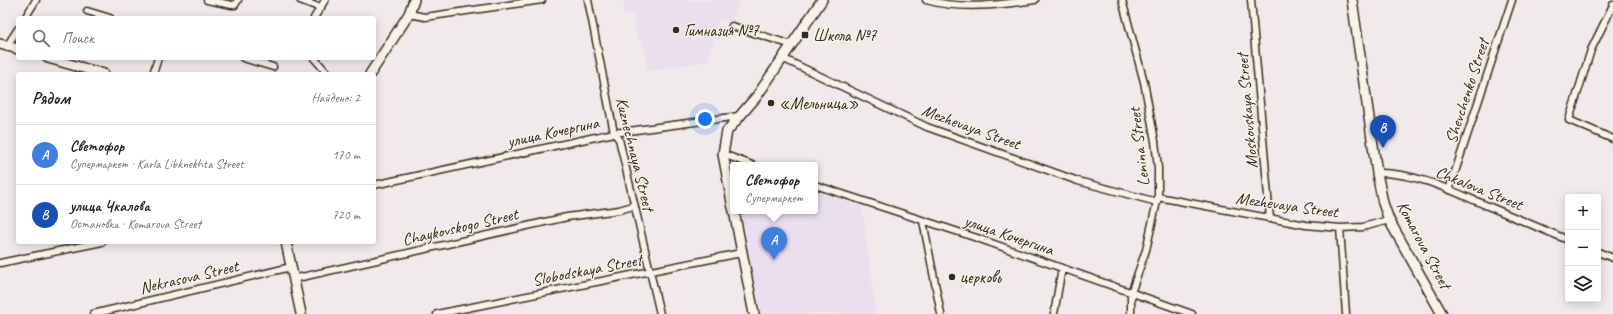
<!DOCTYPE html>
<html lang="ru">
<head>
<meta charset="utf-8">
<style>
  :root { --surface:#fff; --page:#f2f2f2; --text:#202124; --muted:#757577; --line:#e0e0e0; --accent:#d93025 }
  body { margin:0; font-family:Caveat,sans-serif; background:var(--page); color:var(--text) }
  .controls { position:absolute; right:12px; bottom:12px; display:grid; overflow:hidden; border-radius:4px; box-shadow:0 2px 10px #0003 }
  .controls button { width:36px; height:36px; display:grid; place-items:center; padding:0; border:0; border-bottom:1px solid var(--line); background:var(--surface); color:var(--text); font:20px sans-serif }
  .you { position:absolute; left:705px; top:119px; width:14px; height:14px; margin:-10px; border:3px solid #fff; border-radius:50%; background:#1a73e8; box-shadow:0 0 0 6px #1a73e833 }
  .badge { display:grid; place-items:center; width:26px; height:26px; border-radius:50%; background:var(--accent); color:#fff; font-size:13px; font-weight:700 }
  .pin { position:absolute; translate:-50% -33px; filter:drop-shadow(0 1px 2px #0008) }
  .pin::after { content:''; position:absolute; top:21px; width:14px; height:12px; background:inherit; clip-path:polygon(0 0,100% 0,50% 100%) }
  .popup { position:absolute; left:730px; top:162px; width:88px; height:52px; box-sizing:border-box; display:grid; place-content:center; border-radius:4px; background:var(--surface); filter:drop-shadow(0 1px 3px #0005); font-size:13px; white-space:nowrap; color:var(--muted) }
  .popup b { font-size:15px; color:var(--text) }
  .popup::after { content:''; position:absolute; left:50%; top:100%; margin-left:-8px; border:8px solid transparent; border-top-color:var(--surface) }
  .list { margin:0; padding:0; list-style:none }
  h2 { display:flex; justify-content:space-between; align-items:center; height:52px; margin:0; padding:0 16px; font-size:17px }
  h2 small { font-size:13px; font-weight:400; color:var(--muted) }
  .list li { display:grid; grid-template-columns:26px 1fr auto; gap:12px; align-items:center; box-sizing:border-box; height:60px; padding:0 16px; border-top:1px solid var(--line) }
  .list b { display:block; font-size:15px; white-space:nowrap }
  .list p { margin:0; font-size:13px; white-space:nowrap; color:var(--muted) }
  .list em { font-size:13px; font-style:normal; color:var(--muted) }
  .icon { flex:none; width:22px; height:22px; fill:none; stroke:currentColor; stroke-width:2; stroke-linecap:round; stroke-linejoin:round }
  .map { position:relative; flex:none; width:1613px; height:314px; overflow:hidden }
  .search { position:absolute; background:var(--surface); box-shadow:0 2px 10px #0003; left:16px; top:16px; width:360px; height:44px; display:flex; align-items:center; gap:10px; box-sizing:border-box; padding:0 14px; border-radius:4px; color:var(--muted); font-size:15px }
  .panel { position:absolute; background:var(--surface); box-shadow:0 2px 10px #0003; left:16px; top:72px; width:360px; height:172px; border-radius:4px }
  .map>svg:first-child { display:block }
  .built { fill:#e9dfef }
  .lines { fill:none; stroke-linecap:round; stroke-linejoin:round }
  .minor-casing { stroke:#3b2a1e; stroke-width:9 }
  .secondary-casing { stroke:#3b2a1e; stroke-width:12 }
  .minor { stroke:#f7f3e8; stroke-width:6 }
  .secondary { stroke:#f7f3e8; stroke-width:9 }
  .poi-dot { fill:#3b2a1e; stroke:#f7f3e8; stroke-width:1.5 }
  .labels { text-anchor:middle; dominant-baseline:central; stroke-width:3; stroke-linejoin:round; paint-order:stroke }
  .poi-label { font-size:17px; fill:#3b2a1e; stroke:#f7f3e8; text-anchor:start }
  .street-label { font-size:17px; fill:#3b2a1e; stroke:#f7f3e8 }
</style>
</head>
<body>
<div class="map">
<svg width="1613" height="314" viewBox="0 0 1613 314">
  <rect width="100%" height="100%" fill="#f1eaeb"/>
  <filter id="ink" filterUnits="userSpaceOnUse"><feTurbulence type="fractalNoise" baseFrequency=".025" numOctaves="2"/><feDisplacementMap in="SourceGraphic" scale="8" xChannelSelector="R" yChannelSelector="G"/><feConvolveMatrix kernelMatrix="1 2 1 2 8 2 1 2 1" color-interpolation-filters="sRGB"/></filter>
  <g filter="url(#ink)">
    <!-- built -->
    <path class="built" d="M624,0H740L732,21L719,18L708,61L648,71L642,39L638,40L632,15H623Z
      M815,191L862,206L876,314H761L740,211H815Z"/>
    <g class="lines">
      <!-- minor casing -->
      <g class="minor-casing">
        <path id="minor" d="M207,0L232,5H235L238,0
          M300,0L321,8
          M588,0L614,133L619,139L660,314
          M926,0C961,10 999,5 1035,0
          M1122,0L1144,82L1155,141L1158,168V197L1146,250L1131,293V314
          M1251,0L1270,219
          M1613,5L1591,50L1569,120L1613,139
          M87,11L110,18
          M409,14L425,17L542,0
          M25,18L36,0
          M314,18L325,0
          M732,26L792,45
          M7,46L18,29
          M243,58L273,67
          M314,58L328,74
          M782,58L927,127L1078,181L1157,202
          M153,74L158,58
          M723,154L752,165
          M1377,173C1414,172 1450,190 1483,204C1511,216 1540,228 1568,240
          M374,185L614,133L739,116
          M815,185L977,238L1192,314
          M1449,190L1512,0
          M1158,197L1306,225L1340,228L1363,227L1389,220
          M923,221L941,314
          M1340,228L1346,314
          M1598,252L1613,258
          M0,263L102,242
          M293,279L567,217L619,210L633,206
          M93,314L291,267
          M437,314L741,253
          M1054,314L1062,268"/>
      </g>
      <!-- secondary casing -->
      <g class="secondary-casing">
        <path id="secondary" d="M1352,0L1377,173L1383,203L1389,220L1442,314
          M0,44L18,49
          M48,58L104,74
          M370,74L409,14L414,0
          M733,208L723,154L727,131L757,96L822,0
          M734,211L754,314
          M286,242L301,314"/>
      </g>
      <!-- minor -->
      <use href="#minor" class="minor"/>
      <!-- secondary -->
      <use href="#secondary" class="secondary"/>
    </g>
  </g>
  <!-- markers -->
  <g class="poi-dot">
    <circle cx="676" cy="30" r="4"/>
    <rect x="801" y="31" width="8" height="8" rx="2"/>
    <circle cx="771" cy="103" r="4"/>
    <circle cx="952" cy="277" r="4"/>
  </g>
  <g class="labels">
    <!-- poi labels -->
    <g class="poi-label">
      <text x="684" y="30">Гимназия №7</text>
      <text x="813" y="35">Школа №7</text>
      <text x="779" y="103">«Мельница»</text>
      <text x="960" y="277">церковь</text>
    </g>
    <!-- street labels -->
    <g class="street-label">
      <text transform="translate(1467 91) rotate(-72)">Shevchenko Street</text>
      <text transform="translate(1247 111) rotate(-95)">Moskovskaya Street</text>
      <text transform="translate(971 127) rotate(20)">Mezhevaya Street</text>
      <text transform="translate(553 132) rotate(-12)">улица Кочергина</text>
      <text transform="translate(1139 147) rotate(-97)">Lenina Street</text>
      <text transform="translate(635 154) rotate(76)">Kuznechnaya Street</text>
      <text transform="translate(1479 188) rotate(22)">Chkalova Street</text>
      <text transform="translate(1287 205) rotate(8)">Mezhevaya Street</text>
      <text transform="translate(460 227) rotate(-13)">Chaykovskogo Street</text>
      <text transform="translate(1009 235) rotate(19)">улица Кочергина</text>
      <text transform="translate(1424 245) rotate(62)">Komarova Street</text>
      <text transform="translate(587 270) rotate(-11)">Slobodskaya Street</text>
      <text transform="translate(189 277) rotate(-13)">Nekrasova Street</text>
    </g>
  </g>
</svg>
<div class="controls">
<button>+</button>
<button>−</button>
<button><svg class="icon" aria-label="layers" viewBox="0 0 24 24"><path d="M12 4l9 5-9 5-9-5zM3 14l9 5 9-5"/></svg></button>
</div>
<div class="you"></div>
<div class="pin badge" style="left:774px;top:260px;background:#3f7fe0">A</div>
<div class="popup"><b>Светофор</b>Супермаркет</div>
<div class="pin badge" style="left:1383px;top:148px;background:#1a4fb4">B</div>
<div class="search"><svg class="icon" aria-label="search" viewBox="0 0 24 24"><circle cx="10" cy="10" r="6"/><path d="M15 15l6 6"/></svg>Поиск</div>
<section class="panel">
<h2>Рядом<small>Найдено: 2</small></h2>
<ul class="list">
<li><span class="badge" style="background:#3f7fe0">A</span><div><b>Светофор</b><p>Супермаркет · Karla Libknekhta Street</p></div><em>170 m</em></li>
<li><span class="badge" style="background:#1a4fb4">B</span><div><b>улица Чкалова</b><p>Остановка · Komarova Street</p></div><em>720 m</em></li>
</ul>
</section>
</div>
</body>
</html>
